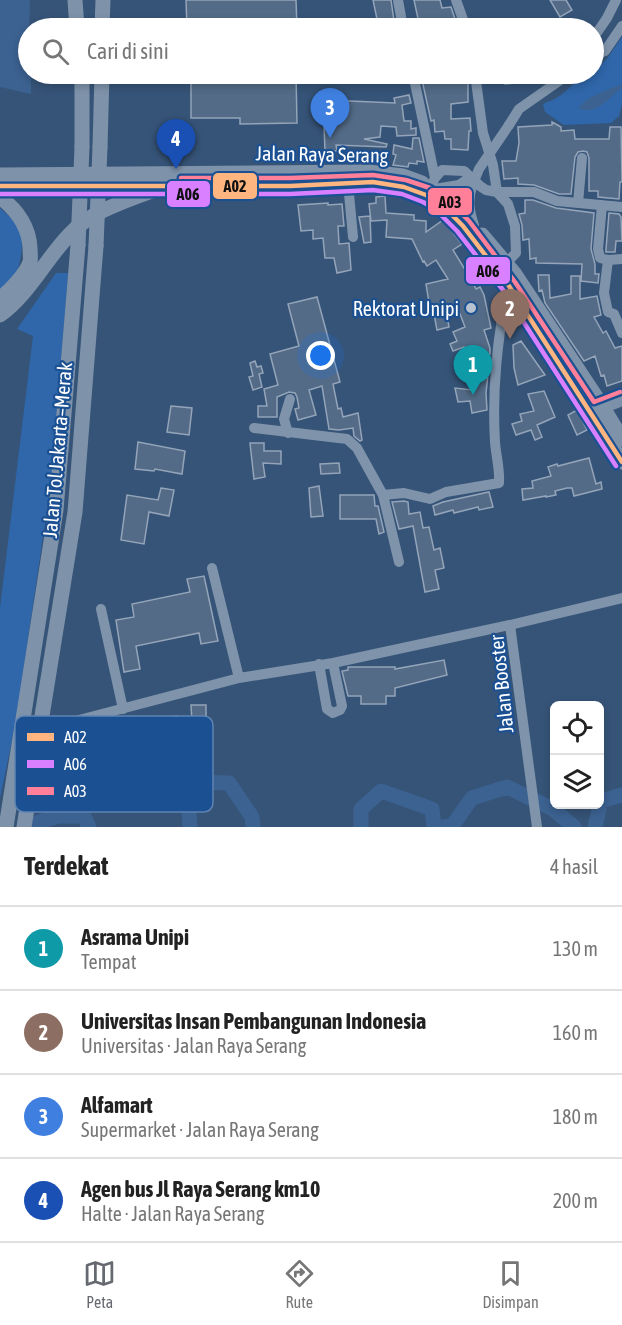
<!DOCTYPE html>
<html lang="id">
<head>
<meta charset="utf-8">
<style>
  :root { --surface:#fff; --page:#f6f6f6; --text:#222; --muted:#767676; --line:#e0e0e0; --accent:#666a70 }
  body { margin:0; font-family:"Asap Condensed",sans-serif; background:var(--page); color:var(--text) }
  .controls { position:absolute; right:18px; bottom:18px; display:grid; overflow:hidden; border-radius:9px; box-shadow:0 3px 9px #0003 }
  .controls button { width:54px; height:54px; display:grid; place-items:center; padding:0; border:0; border-bottom:2px solid var(--line); background:var(--surface); color:var(--text); font:30px sans-serif }
  .you { position:absolute; left:321px; top:356px; width:21px; height:21px; margin:-15px; border:4px solid #fff; border-radius:50%; background:#1a73e8; box-shadow:0 0 0 9px #1a73e833 }
  .badge { display:grid; place-items:center; width:39px; height:39px; border-radius:50%; background:var(--accent); color:#fff; font-size:20px; font-weight:700 }
  .pin { position:absolute; translate:-50% -50px; filter:drop-shadow(0 2px 3px #0008) }
  .pin::after { content:''; position:absolute; top:32px; width:21px; height:18px; background:inherit; clip-path:polygon(0 0,100% 0,50% 100%) }
  .list { margin:0; padding:0; list-style:none }
  h2 { display:flex; justify-content:space-between; align-items:center; height:78px; margin:0; padding:0 24px; font-size:26px }
  h2 small { font-size:20px; font-weight:400; color:var(--muted) }
  .list li { display:grid; grid-template-columns:39px 1fr auto; gap:18px; align-items:center; box-sizing:border-box; height:84px; padding:0 24px; border-top:2px solid var(--line) }
  .list b { display:block; font-size:22px; white-space:nowrap }
  .list p { margin:0; font-size:20px; white-space:nowrap; color:var(--muted) }
  .list em { font-size:20px; font-style:normal; color:var(--muted) }
  .icon { flex:none; width:33px; height:33px; fill:none; stroke:currentColor; stroke-width:2; stroke-linecap:round; stroke-linejoin:round }
  .map { position:relative; flex:none; width:622px; height:827px; overflow:hidden }
  .search { position:absolute; background:var(--surface); box-shadow:0 3px 9px #0003; left:18px; right:18px; top:18px; height:66px; display:flex; align-items:center; gap:15px; box-sizing:border-box; padding:0 21px; border-radius:33px; color:var(--muted); font-size:22px }
  .sheet { height:414px; background:var(--surface) }
  nav { display:flex; justify-content:space-around; align-items:center; box-sizing:border-box; height:84px; border-top:2px solid var(--line); background:var(--surface); font-size:16px; color:var(--muted) }
  nav a { display:grid; justify-items:center; gap:3px }
  nav .on { color:var(--accent) }
  .map>svg:first-child { display:block }
  .green { fill:#2f67aa }
  .water { fill:#3c6291 }
  .lines { fill:none; stroke-linecap:round; stroke-linejoin:round }
  .river { stroke:#3c6291; stroke-width:15 }
  .building { fill:#536b87; stroke:#94a4b9; stroke-width:1.5 }
  .minor { stroke:#7f94ab; stroke-width:10 }
  .major { stroke:#7d90a9; stroke-width:14 }
  .highway { stroke:#7e93aa; stroke-width:15 }
  .minor-bridge { stroke:#7f94ab; stroke-width:10 }
  .highway-bridge { stroke:#7e93aa; stroke-width:15 }
  .bus-1-casing { stroke:#1b5093; stroke-width:9 }
  .bus-2-casing { stroke:#1b5093; stroke-width:9 }
  .bus-3-casing { stroke:#1b5093; stroke-width:9 }
  .bus-1 { stroke:#ffb580; stroke-width:4.5 }
  .bus-2 { stroke:#d880ff; stroke-width:4.5 }
  .bus-3 { stroke:#ff8098; stroke-width:4.5 }
  .poi-dot { fill:#b9c3d0; stroke:#1b5093; stroke-width:2 }
  .labels { text-anchor:middle; dominant-baseline:central; stroke-width:4.5; stroke-linejoin:round; paint-order:stroke }
  .street-label { font-size:20px; fill:#fff; stroke:#1b5093 }
  .poi-label { font-size:20px; fill:#fff; stroke:#1b5093; text-anchor:end }
  .key { fill:#1b5093; stroke:#5f84b3; stroke-width:1.5 }
  .key-label { font-size:16px; fill:#fff }
  .line-badge { stroke:#1b5093; stroke-width:2 }
  .pale-badge-label { font-size:16px; text-anchor:middle; font-weight:bold; fill:#111 }
</style>
</head>
<body>
<div class="map">
<svg width="622" height="827" viewBox="0 0 622 827">
  <rect width="100%" height="100%" fill="#365478"/>
  <!-- green -->
  <path class="green" d="M622,37V104L619,116L611,123L564,125L545,112L543,104C549,101 556,99 561,95C573,87 578,74 594,74V70L606,60Z
    M0,208C5,213 16,221 19,228C27,246 17,287 0,296Z
    M56,273H68L52,476L15,726L0,798V608L33,336L17,329Z"/>
  <!-- water -->
  <path class="water" d="M0,0H30L28,74H31V94L0,87Z
    M622,84V88C609,97 596,117 578,108C590,94 606,91 622,84Z"/>
  <g class="lines">
    <!-- river -->
    <path class="river" d="M24,827L58,816H84L89,827
      M190,827L188,797L196,782L229,783L252,817L253,827
      M361,827V809L381,791L432,809L434,827
      M442,827L452,826L472,798L507,787L553,809L574,827
      M595,827L601,801L622,795"/>
  </g>
  <!-- building -->
  <path class="building" d="M186,0H296L297,28H187Z
    M373,0H391L395,28H374L372,20L377,19Z
    M414,0H440L442,8L451,7L458,28H420Z
    M550,0H566L572,10L560,17Z
    M191,74H296L297,123L240,124V118H191Z
    M458,74H468V102L451,104V119L470,118L471,131H469L468,150L451,149V139H445L444,131L435,132L434,120L431,121L422,80L459,82Z
    M503,74H527L529,81L505,84Z
    M409,95L411,103L402,105L404,121H411V129L416,128V135L397,136L396,127L381,126L380,137L364,139L387,144L386,147L336,145L337,151H325L324,126H327L328,100L395,103L394,98Z
    M552,122L561,127V131L574,130L575,139H609L610,127H621L622,182H620L619,199L598,197V191H589V158L587,152L583,151L578,152L575,157L571,194H559L534,185L518,184V178L504,179L502,161H516L519,143L518,127L552,125Z
    M413,138H419L424,162L417,161V164L409,163L408,167L393,165L396,155L393,154L394,145L412,149Z
    M385,196L386,213L414,215V220L426,221V232L443,220L462,244L453,250L464,268L472,264L475,270L468,273L476,289L480,287L484,295L491,328L484,330L490,348V354L483,357L488,374L486,393L487,410L472,413L470,401L458,402L455,388L472,390L468,371L472,370L464,347L453,351L450,344L457,341L453,332L465,327L460,314L447,316L449,327L437,330L434,314L431,315L426,284L448,279L436,260L427,266L424,261L423,262L412,239L386,237L387,220L371,221L369,204L376,203V197Z
    M525,200H533L556,208L594,213L591,249L595,264V274H599L598,283L581,281L582,264L536,263V258L530,259L529,239L523,240L522,225L519,214L525,213Z
    M328,203V205L342,204L344,226H338L339,244L349,243L351,270L337,273L334,258H325L323,238L313,239V230L301,231L298,205Z
    M609,213L619,214L621,217L622,241H616L615,252H606V249Z
    M370,216L371,242L364,243L359,217Z
    M538,275H549L550,298L571,294V276H580V299L597,296L601,315L594,317L603,333L606,331L615,348L622,346V381L607,386L604,375L601,376L595,356L584,361L545,303L542,290L539,291Z
    M317,297L340,382L333,384L338,409L341,408L343,417L358,413L362,440L360,441L354,436L353,428L339,430L329,429L322,386L309,390L316,415L298,420L295,409L299,408L297,397L295,393L289,392L277,397V417H258V406H267L264,389L278,385L270,354L299,346L288,304Z
    M521,341L545,375L518,385L514,368L513,345Z
    M255,361L257,367L261,366L263,373L259,374L262,387L253,390L249,377L253,376L250,363Z
    M544,391L555,417L537,425L542,437L535,440L531,430L516,435L512,424L522,421L520,414L534,411L528,394Z
    M171,406L192,408L189,435L167,432Z
    M577,410L587,430L577,435L568,415Z
    M138,442L185,451L182,474L155,469L154,471L135,469Z
    M250,443H264V451H281V464L263,463L265,477L254,479Z
    M589,458L596,484L601,482L602,489L574,496L572,488H567L555,491L556,495L546,497V496L523,500L522,489L533,488L532,481L551,476L548,467L557,464L558,466Z
    M339,463L340,473L321,474L320,464Z
    M319,486L323,516L311,517L309,488Z
    M161,488L174,490L169,516L149,512L144,544L121,540L127,495L158,500Z
    M489,492L493,507L479,510L478,507L454,513L453,510L435,515L433,506L443,502Z
    M340,495H374L375,506H378L384,532L379,534L376,519H340Z
    M404,501L408,502L409,514L420,512L423,528L429,527L434,550L440,548L444,568L435,570L439,589L425,592L413,526L399,529L392,502Z
    M204,576L218,641L201,644L199,633L136,646L140,669L124,672L116,620L134,617L132,604L190,592L187,579Z
    M444,660L447,675L395,688V696H386V704H361V696H348L342,671L348,670V667H395V669Z
    M191,705H206V721L192,722Z
    M177,716L180,729L154,735L155,737L126,743L125,739L91,746L87,736L86,732Z"/>
  <g class="lines">
    <!-- minor -->
    <path class="minor" d="M398,0L403,28
      M456,0L466,28
      M594,37L607,18L616,0
      M594,55L605,51L622,26
      M413,74L435,178L426,195
      M475,74L483,133L493,165L497,192L508,204L515,226L516,253L506,263
      M509,125L519,109L569,74
      M435,178L442,170L464,171L480,186L486,190L497,192H534L557,201L622,207
      M348,183L353,237
      M473,184C467,199 469,210 474,225
      M435,189L459,185L468,179
      M578,203L582,158
      M602,205L598,249L600,258L608,260L604,293L608,312L614,314L622,333
      M608,260L622,259
      M254,428L347,439L357,448L383,495L404,493L430,499L446,492L499,483C500,469 496,456 495,442C492,392 497,334 509,286
      M288,433L284,419L290,399
      M383,495L399,562
      M212,568L239,678
      M101,609L123,709
      M319,664L327,709L333,713L340,710L342,706L333,663
      M105,768C85,754 77,747 79,720L239,678L333,663L510,625
      M537,827L510,625L622,598"/>
    <!-- major -->
    <path class="major" d="M592,411L622,399"/>
    <!-- highway -->
    <path class="highway" d="M75,0L77,28
      M102,28L103,0
      M82,147V74
      M100,147L102,74
      M0,175L368,172L403,176L422,183
      M0,186H290L373,182L404,187L426,195L440,203L463,226L509,286L622,462
      M0,197C17,210 29,227 30,248C30,252 31,259 30,262C25,276 11,289 0,299
      M482,235L514,273L602,406L622,439
      M0,315C29,294 45,260 70,234C91,211 128,200 157,189
      M6,827L56,510L78,245
      M24,827L75,512L96,246"/>
    <!-- minor-bridge -->
    <path class="minor-bridge" d="M473,184L479,169L509,125"/>
    <!-- highway-bridge -->
    <path class="highway-bridge" d="M78,245L82,147
      M96,246L100,147"/>
    <!-- bus-1 casing -->
    <g class="bus-1-casing">
      <path id="bus-1" d="M0,186H290L373,182L404,187L426,195L440,203L463,226L509,286L622,462"/>
    </g>
    <!-- bus-2 casing -->
    <g class="bus-2-casing">
      <path id="bus-2" d="M0,194H290L373,190L402,194L423,202L435,209L457,231L503,290L616,466"/>
    </g>
    <!-- bus-3 casing -->
    <g class="bus-3-casing">
      <path id="bus-3" d="M181,178H290L373,175L406,180L430,188L445,197L469,221L515,282L594,402L620,392"/>
    </g>
    <!-- bus-1 -->
    <use href="#bus-1" class="bus-1"/>
    <!-- bus-2 -->
    <use href="#bus-2" class="bus-2"/>
    <!-- bus-3 -->
    <use href="#bus-3" class="bus-3"/>
  </g>
  <!-- markers -->
  <circle class="poi-dot" cx="471" cy="308" r="6"/>
  <g class="labels">
    <!-- street labels -->
    <g class="street-label">
      <text transform="translate(322 154) rotate(1)">Jalan Raya Serang</text>
      <text transform="translate(57 450) rotate(-85)">Jalan Tol Jakarta–Merak</text>
      <text transform="translate(501 684) rotate(-96)">Jalan Booster</text>
    </g>
    <!-- poi labels -->
    <g class="poi-label">
      <text x="459" y="308">Rektorat Unipi</text>
    </g>
  </g>
  <!-- legend -->
  <rect x="15" y="716" width="198" height="96" rx="9" class="key"/>
  <rect x="27" y="733" width="27" height="8" fill="#ffb580"/>
  <rect x="27" y="760" width="27" height="8" fill="#d880ff"/>
  <rect x="27" y="787" width="27" height="8" fill="#ff8098"/>
  <g class="key-label">
    <text x="64" y="743">A02</text>
    <text x="64" y="770">A06</text>
    <text x="64" y="797">A03</text>
  </g>
  <g class="line-badge">
    <rect x="212" y="172" width="46" height="28" rx="6" fill="#ffb580"/>
    <rect x="166" y="180" width="45" height="28" rx="6" fill="#d880ff"/>
    <rect x="427" y="187" width="46" height="29" rx="6" fill="#ff8098"/>
    <rect x="465" y="256" width="46" height="29" rx="6" fill="#d880ff"/>
  </g>
  <g class="pale-badge-label">
    <text x="235" y="192">A02</text>
    <text x="188" y="200">A06</text>
    <text x="450" y="208">A03</text>
    <text x="488" y="277">A06</text>
  </g>
</svg>
<div class="controls">
<button><svg class="icon" aria-label="locate" viewBox="0 0 24 24"><circle cx="12" cy="12" r="6"/><path d="M12 2v4M12 18v4M2 12h4M18 12h4"/></svg></button>
<button><svg class="icon" aria-label="layers" viewBox="0 0 24 24"><path d="M12 4l9 5-9 5-9-5zM3 14l9 5 9-5"/></svg></button>
</div>
<div class="you"></div>
<div class="pin badge" style="left:473px;top:395px;background:#0f9aa8">1</div>
<div class="pin badge" style="left:510px;top:339px;background:#8d6e63">2</div>
<div class="pin badge" style="left:330px;top:138px;background:#3f7fe0">3</div>
<div class="pin badge" style="left:176px;top:169px;background:#1a4fb4">4</div>
<div class="search"><svg class="icon" aria-label="search" viewBox="0 0 24 24"><circle cx="10" cy="10" r="6"/><path d="M15 15l6 6"/></svg>Cari di sini</div>
</div>
<section class="sheet">
<h2>Terdekat<small>4 hasil</small></h2>
<ul class="list">
<li><span class="badge" style="background:#0f9aa8">1</span><div><b>Asrama Unipi</b><p>Tempat</p></div><em>130 m</em></li>
<li><span class="badge" style="background:#8d6e63">2</span><div><b>Universitas Insan Pembangunan Indonesia</b><p>Universitas · Jalan Raya Serang</p></div><em>160 m</em></li>
<li><span class="badge" style="background:#3f7fe0">3</span><div><b>Alfamart</b><p>Supermarket · Jalan Raya Serang</p></div><em>180 m</em></li>
<li><span class="badge" style="background:#1a4fb4">4</span><div><b>Agen bus Jl Raya Serang km10</b><p>Halte · Jalan Raya Serang</p></div><em>200 m</em></li>
</ul>
</section>
<nav>
<a class="on"><svg class="icon" aria-label="map" viewBox="0 0 24 24"><path d="M3 6l6-2 6 2 6-2v14l-6 2-6-2-6 2zM9 4v14M15 6v14"/></svg>Peta</a>
<a><svg class="icon" aria-label="directions" viewBox="0 0 24 24"><path d="M12 3l9 9-9 9-9-9zM9 14v-3h6M13 9l2 2-2 2"/></svg>Rute</a>
<a><svg class="icon" aria-label="saved" viewBox="0 0 24 24"><path d="M7 4h10v16l-5-4-5 4z"/></svg>Disimpan</a>
</nav>
</body>
</html>
